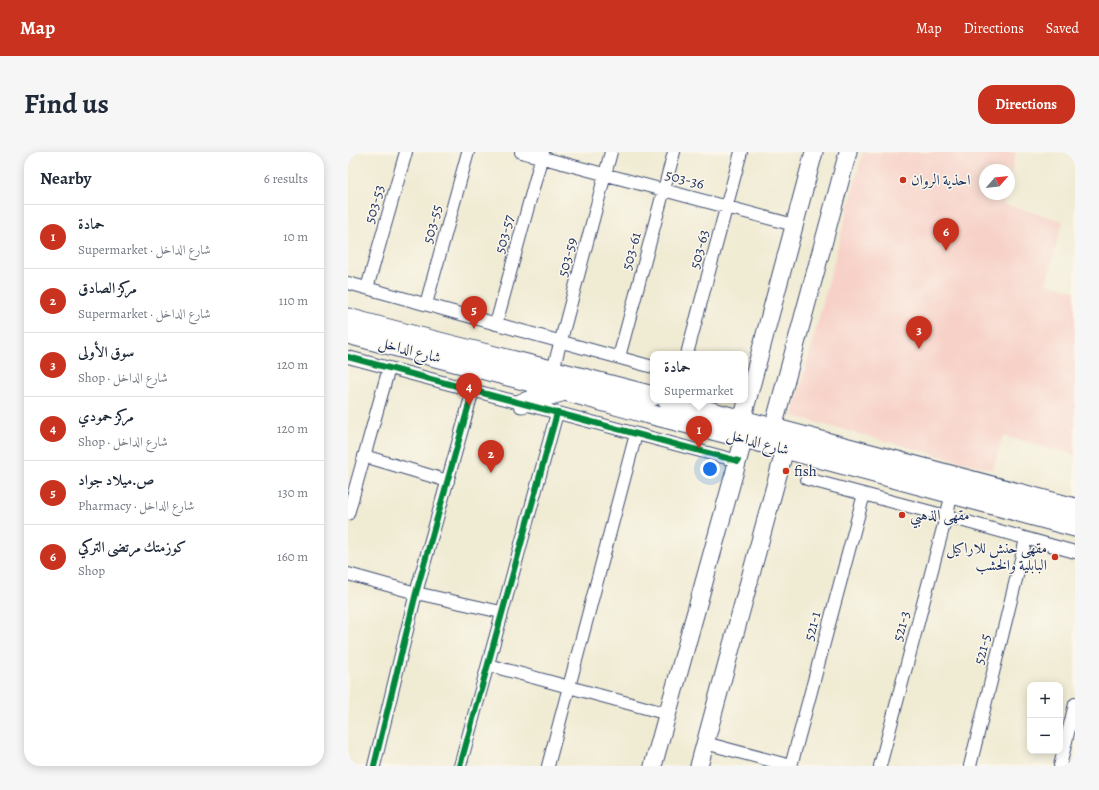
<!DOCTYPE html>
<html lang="en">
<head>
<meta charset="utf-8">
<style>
  :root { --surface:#fff; --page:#f6f6f7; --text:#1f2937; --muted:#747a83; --line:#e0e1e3; --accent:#c8321e }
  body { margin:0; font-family:Alegreya,Amiri,serif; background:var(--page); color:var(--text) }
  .controls { position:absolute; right:12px; bottom:12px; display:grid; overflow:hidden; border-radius:8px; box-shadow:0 2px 10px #0003 }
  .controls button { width:36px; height:36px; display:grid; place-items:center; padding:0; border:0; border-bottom:1px solid var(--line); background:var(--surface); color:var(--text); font:20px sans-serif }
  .compass { position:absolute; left:631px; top:12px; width:36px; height:36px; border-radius:50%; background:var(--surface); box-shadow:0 2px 10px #0003; rotate:62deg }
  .you { position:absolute; left:362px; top:317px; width:14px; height:14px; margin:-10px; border:3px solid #fff; border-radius:50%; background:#1a73e8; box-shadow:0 0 0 6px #1a73e833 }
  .badge { display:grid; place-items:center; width:26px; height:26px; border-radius:50%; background:var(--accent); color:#fff; font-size:13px; font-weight:700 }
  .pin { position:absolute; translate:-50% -33px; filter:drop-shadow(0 1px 2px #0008) }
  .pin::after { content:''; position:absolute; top:21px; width:14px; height:12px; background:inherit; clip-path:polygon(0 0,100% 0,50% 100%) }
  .popup { position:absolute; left:302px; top:199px; width:98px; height:52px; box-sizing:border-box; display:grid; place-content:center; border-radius:8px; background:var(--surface); filter:drop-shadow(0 1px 3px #0005); font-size:13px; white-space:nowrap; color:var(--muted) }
  .popup b { font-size:15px; color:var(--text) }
  .popup::after { content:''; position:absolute; left:50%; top:100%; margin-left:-8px; border:8px solid transparent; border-top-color:var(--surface) }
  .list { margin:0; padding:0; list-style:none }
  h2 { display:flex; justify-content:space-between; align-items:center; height:52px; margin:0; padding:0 16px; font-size:17px }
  h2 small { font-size:13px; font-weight:400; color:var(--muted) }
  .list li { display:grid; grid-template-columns:26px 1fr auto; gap:12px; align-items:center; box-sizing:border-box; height:64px; padding:0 16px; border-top:1px solid var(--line) }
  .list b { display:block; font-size:15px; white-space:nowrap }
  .list p { margin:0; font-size:13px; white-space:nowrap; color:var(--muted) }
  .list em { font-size:13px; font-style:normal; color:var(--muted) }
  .map { position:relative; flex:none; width:727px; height:614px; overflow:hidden; border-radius:16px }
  header { display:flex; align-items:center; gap:24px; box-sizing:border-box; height:56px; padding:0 20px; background:var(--accent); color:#fff }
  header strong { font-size:19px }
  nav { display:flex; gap:22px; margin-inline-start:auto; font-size:14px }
  .intro { display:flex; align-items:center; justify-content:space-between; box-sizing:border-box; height:96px; padding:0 24px }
  h1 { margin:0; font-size:28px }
  .button { padding:10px 18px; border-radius:16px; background:var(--accent); color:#fff; font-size:14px; font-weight:700 }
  main { display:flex; gap:24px; padding:0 24px }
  aside { flex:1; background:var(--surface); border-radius:16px; box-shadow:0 2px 10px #0003 }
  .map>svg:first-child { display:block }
  .built { fill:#f7d1c8 }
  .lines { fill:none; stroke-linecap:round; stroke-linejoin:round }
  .street-casing { stroke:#3b4b70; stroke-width:14 }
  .secondary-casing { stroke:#3b4b70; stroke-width:19 }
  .primary-casing { stroke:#3b4b70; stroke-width:21 }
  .street { stroke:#fff; stroke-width:12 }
  .secondary { stroke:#fff; stroke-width:17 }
  .primary { stroke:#fff; stroke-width:19 }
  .cycleway-casing { stroke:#fbf7ec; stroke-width:8 }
  .cycleway { stroke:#00873e; stroke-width:6 }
  .poi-dot { fill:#c8321e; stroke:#fbf7ec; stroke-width:1.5 }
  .labels { text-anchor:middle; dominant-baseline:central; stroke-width:3; stroke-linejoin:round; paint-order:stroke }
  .street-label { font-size:15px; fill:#1b2f5e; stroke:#fbf7ec }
  .poi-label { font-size:15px; fill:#1b2f5e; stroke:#fbf7ec; text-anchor:start }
</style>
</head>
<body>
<header>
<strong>Map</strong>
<nav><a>Map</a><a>Directions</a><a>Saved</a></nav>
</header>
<div class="intro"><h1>Find us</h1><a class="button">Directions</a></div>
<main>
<aside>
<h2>Nearby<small>6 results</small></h2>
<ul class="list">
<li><span class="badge">1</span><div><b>حمادة</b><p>Supermarket · شارع الداخل</p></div><em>10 m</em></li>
<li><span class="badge">2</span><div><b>مركز الصادق</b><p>Supermarket · شارع الداخل</p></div><em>110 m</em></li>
<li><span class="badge">3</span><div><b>سوق الأولى</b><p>Shop · شارع الداخل</p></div><em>120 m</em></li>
<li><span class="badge">4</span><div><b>مركز حمودي</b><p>Shop · شارع الداخل</p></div><em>120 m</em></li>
<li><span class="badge">5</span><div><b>ص.ميلاد جواد</b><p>Pharmacy · شارع الداخل</p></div><em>130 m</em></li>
<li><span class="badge">6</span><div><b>كوزمتك مرتضى التركي</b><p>Shop</p></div><em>160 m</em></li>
</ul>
</aside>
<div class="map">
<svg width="727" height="614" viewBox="0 0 727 614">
  <rect width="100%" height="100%" fill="#fbf7ec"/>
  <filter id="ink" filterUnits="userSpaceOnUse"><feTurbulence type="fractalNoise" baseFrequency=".025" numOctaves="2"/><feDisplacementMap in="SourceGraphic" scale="8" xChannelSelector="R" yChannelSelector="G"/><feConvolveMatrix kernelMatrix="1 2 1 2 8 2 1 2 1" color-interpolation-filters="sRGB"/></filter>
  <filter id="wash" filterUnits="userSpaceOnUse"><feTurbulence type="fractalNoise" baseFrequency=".012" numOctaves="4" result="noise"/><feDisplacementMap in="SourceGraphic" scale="16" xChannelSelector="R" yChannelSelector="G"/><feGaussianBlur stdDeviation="0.9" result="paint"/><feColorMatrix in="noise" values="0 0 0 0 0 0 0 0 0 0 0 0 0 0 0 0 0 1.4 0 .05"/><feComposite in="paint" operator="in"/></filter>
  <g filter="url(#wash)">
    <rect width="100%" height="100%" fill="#f0ebd3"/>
    <!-- built -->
    <path class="built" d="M515,0H668L661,28V18H637V42H657L655,52L715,69L698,131L727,139V303L655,284L645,318L445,264Z"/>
  </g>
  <g filter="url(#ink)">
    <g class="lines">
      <!-- street casing -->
      <g class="street-casing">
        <path id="street" d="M173,0L446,73
          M0,131L305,215
          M19,136L58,0
          M78,152L120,0
          M148,172L195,0
          M339,202L393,0
          M0,205L390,309
          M271,205L326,0
          M205,218L263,0
          M16,304L100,329
          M459,327L598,364L727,400
          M0,362L41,216
          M0,422L68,441L153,460
          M140,513L320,562
          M357,591L443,614
          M26,614L68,441L125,238
          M112,614L209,261
          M200,614L288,282
          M443,614L516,342
          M532,614L604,342
          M622,614L678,387
          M712,614L727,552"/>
      </g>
      <!-- secondary casing -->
      <g class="secondary-casing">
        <path id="secondary" d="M394,268L466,0
          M425,276L500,0
          M305,614L396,286
          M351,614L437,297"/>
      </g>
      <!-- primary casing -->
      <g class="primary-casing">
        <path id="primary" d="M0,166C101,194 204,217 305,244
          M0,182L217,239L293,260L396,286L727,375
          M319,248L727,356
          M174,251L217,239"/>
      </g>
      <!-- street -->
      <use href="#street" class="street"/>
      <!-- secondary -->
      <use href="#secondary" class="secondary"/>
      <!-- primary -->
      <use href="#primary" class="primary"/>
      <!-- cycleway casing -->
      <g class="cycleway-casing">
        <path id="cycleway" d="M0,205L390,309
          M26,614L68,441L125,238
          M112,614L209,261"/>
      </g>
      <!-- cycleway -->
      <use href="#cycleway" class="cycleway"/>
    </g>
  </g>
  <!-- markers -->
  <g class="poi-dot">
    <circle cx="555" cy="28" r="4"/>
    <circle cx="438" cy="319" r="4"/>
    <circle cx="554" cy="363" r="4"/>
    <circle cx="707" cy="405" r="4"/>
  </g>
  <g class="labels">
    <!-- street labels -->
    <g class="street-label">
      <text transform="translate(337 27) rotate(15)">503-36</text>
      <text transform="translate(26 52) rotate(-74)">503-53</text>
      <text transform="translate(84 72) rotate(-75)">503-55</text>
      <text transform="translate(156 82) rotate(-75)">503-57</text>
      <text transform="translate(351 97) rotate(-75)">503-63</text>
      <text transform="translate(283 99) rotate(-75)">503-61</text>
      <text transform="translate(219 105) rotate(-75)">503-59</text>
      <text transform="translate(62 198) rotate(15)">شارع الداخل</text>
      <text transform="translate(410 290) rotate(15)">شارع الداخل</text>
      <text transform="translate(464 474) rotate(-75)">521-1</text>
      <text transform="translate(553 474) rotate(-75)">521-3</text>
      <text transform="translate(634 497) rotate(-76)">521-5</text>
    </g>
    <!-- poi labels -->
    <g class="poi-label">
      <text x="563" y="28">احذية الروان</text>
      <text x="446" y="319">fish</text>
      <text x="562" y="363">مقهى الذهبي</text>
      <text x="699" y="396" text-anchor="end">مقهى حنش للاراكيل<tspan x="699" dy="17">البابلية والخشب</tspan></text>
    </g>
  </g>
</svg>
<div class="controls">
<button>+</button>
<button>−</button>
</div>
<svg class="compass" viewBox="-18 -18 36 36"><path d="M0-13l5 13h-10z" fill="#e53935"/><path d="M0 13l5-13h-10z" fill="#747a83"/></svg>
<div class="you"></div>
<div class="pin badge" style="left:351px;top:297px">1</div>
<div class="popup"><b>حمادة</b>Supermarket</div>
<div class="pin badge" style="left:143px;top:321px">2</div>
<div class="pin badge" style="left:571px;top:197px">3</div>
<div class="pin badge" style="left:121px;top:254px">4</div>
<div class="pin badge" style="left:126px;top:177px">5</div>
<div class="pin badge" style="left:598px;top:99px">6</div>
</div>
</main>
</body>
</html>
